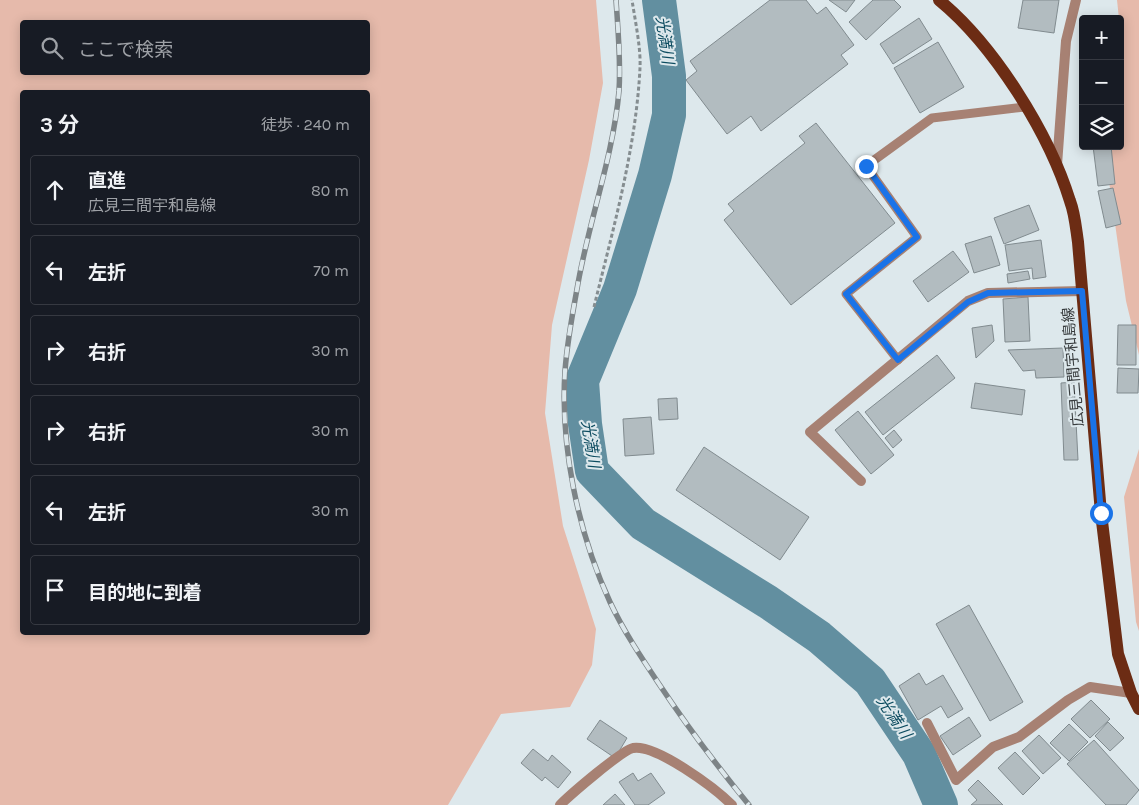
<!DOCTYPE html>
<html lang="ja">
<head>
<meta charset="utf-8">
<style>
  :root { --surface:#171b24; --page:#242831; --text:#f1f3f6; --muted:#9ea1a6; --line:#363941 }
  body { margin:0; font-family:Karla,"Noto Sans JP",sans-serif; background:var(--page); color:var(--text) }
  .controls { position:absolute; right:15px; top:15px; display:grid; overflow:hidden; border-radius:5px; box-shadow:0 2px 12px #0003 }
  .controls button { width:45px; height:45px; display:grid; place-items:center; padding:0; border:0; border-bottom:1px solid var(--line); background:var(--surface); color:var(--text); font:25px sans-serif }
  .stop { position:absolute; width:15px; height:15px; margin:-11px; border:4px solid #1a73e8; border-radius:50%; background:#fff }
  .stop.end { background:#1a73e8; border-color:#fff; box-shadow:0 1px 5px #0008 }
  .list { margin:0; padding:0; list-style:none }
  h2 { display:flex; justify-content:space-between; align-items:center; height:65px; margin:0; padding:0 20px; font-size:21px }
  h2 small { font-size:16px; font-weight:400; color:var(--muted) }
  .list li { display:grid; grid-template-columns:32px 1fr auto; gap:15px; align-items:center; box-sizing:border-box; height:70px; margin:0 10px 10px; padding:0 10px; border:1px solid var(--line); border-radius:5px }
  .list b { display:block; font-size:19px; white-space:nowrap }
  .list p { margin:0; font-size:16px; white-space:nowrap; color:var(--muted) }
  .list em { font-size:16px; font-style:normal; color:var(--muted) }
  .icon { flex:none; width:28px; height:28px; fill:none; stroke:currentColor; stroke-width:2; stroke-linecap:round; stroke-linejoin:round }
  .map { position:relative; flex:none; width:1139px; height:805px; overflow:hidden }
  .search { position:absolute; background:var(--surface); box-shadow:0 2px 12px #0003; left:20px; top:20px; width:350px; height:55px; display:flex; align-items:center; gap:12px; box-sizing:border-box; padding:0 18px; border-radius:5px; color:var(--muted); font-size:19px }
  .panel { position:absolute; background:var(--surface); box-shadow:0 2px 12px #0003; left:20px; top:90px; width:350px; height:545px; border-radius:5px }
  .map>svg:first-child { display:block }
  .green { fill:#e6baab; fill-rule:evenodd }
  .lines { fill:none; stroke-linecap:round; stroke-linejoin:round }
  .river { stroke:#628fa0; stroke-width:34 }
  .building { fill:#b2bcc0; stroke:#818b8f }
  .path { stroke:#858d90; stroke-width:3; stroke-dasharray:4 2.5; stroke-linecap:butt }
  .service { stroke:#a78173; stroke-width:9 }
  .minor { stroke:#a78173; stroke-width:10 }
  .primary { stroke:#6c2c14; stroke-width:12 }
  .rail-casing { stroke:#7d8487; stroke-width:5.5 }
  .rail { stroke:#dde8ec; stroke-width:4; stroke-dasharray:11; stroke-linecap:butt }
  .route { stroke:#1a73e8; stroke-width:6 }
  .labels { text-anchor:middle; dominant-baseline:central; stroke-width:4; stroke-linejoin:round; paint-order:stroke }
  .street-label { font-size:15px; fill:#383c3e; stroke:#dde8ec }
  .water-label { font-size:16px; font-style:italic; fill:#0d4c60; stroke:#dde8ec }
</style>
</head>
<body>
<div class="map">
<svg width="1139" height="805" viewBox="0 0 1139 805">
  <rect width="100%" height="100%" fill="#dde8ec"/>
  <!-- green -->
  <path class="green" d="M0,0H596L603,83L589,160L552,325L545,413L563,526L596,629L592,665L570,707L501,714L448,805H0ZM368,22V72H22V22ZM368,92V632H22V92Z
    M1117,0H1139V355L1126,301L1104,146H1120V19H1119Z
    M1139,449V631L1136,622L1124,497Z"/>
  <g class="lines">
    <!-- river -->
    <path class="river" d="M659,0L669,76V115L655,175L620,289L582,381L585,424L592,471L643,524L768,602L819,637L870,681L919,754L941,805"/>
  </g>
  <!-- building -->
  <path class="building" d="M770,0H806L817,14L826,7L854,45L841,55L848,64L761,131L751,116L727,134L686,80L697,71L690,61Z
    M829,0H855L846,12Z
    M873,0H894L901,7L866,40L849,22Z
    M1023,0H1059L1054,33L1018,28Z
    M919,18L932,39L893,64L880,44Z
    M938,42L964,87L920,113L894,68Z
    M816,123L895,223L791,305L724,220L734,211L728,204L805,143L799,136Z
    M1093,146H1111L1115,184L1098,186Z
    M1113,188L1121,224L1106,228L1098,191Z
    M1029,205L1039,230L1004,244L994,218Z
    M991,236L1000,265L974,273L965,244Z
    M1041,240L1046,277L1033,279L1032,268L1009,271L1005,245Z
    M953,251L969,272L928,302L913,281Z
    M1028,271L1030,279L1008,283L1007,274Z
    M1028,297L1030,341L1005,342L1003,299Z
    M992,325L994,341L976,358L972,328Z
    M1118,325H1136V365H1117Z
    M1063,348L1064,377L1036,378L1035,370L1023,371L1008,350Z
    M937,355L955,378L883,435L865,412Z
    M1118,368L1139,369L1138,393H1117Z
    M1074,382L1078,460H1064L1061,383Z
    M975,383L1025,390L1022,415L971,408Z
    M677,398L678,419L659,420L658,399Z
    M858,411L894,455L871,474L835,430Z
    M651,417L654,454L625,456L623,419Z
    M894,430L902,440L893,448L885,438Z
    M704,447L809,517L780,560L676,490Z
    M969,605L1023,702L990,721L936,624Z
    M919,673L926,685L943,675L963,709L948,718L941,706L918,720L899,686Z
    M1091,700L1110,719L1090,738L1071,719Z
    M969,717L981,736L953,755L940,736Z
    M600,720L627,738L615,758L587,739Z
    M1108,722L1124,738L1110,751L1095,736Z
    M1069,724L1088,742L1069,761L1050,743Z
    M1039,735L1061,758L1043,774L1022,751Z
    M1094,740L1139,790L1126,805H1106L1067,764Z
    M533,749L548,761L552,755L571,772L558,788L545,777L542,781L521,763Z
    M1015,752L1040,778L1023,795L998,768Z
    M633,773L638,781L651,773L665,793L648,805H635L619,782Z
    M978,780L1003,805H971L977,800L968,790Z
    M615,794L625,805H603Z"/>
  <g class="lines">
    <!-- path -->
    <path class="path" d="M594,307C613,229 636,149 640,68C641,48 635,20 632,0"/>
    <!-- service -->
    <path class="service" d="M898,360L846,294L917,237L866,166L932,118L1025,107"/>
    <!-- minor -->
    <path class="minor" d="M1057,165L1066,41L1076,0
      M861,481L810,432L968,301L988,293L1083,291
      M927,723L956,780L993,747L1019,737L1068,700L1090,687L1131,693
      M560,805C571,794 621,751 633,748C656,744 715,788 732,805"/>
    <!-- primary -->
    <path class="primary" d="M939,0C994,45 1049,133 1070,201C1075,214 1076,229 1078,242L1101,513L1118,654L1131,693L1139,709"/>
    <!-- rail casing -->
    <g class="rail-casing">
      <path id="rail" d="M616,0C618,30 621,61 619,91C613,158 588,223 577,289C572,316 567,344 565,371C560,446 578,533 610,602C623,630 641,657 659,684C687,726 717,766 749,805"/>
    </g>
    <!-- rail -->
    <use href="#rail" class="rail"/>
  </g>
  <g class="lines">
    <!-- route -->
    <path class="route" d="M866,166L917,237L846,294L898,360L968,302L988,293L1082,291L1101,513"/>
  </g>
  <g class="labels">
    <!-- street labels -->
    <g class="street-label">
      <text transform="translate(1073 367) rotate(-95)">広見三間宇和島線</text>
    </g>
    <!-- water labels -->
    <g class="water-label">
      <text transform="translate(665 40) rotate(82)">光満川</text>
      <text transform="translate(591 444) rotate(81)">光満川</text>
      <text transform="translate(894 717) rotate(56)">光満川</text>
    </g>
  </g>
</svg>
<div class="controls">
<button>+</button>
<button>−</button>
<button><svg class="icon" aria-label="layers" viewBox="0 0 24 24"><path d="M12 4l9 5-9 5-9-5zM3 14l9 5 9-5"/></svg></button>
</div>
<div class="stop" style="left:1101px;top:513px"></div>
<div class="stop end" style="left:866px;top:166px"></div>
<div class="search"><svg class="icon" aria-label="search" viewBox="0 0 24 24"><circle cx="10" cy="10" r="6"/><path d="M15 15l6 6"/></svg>ここで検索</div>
<section class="panel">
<h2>3 分<small>徒歩 · 240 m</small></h2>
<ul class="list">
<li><svg class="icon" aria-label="ahead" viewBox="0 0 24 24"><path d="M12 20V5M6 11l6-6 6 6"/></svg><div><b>直進</b><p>広見三間宇和島線</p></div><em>80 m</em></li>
<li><svg class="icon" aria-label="left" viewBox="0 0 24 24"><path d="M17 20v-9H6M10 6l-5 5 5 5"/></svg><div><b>左折</b></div><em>70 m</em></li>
<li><svg class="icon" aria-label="right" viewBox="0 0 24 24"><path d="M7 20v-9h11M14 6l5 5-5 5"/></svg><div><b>右折</b></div><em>30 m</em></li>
<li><svg class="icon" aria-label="right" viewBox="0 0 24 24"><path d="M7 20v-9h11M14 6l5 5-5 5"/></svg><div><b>右折</b></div><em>30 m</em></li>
<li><svg class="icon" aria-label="left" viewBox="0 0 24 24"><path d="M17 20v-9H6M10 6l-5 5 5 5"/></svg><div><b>左折</b></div><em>30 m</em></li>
<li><svg class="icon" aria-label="arrive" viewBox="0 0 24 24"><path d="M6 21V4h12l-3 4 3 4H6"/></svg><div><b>目的地に到着</b></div></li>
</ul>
</section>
</div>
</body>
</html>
